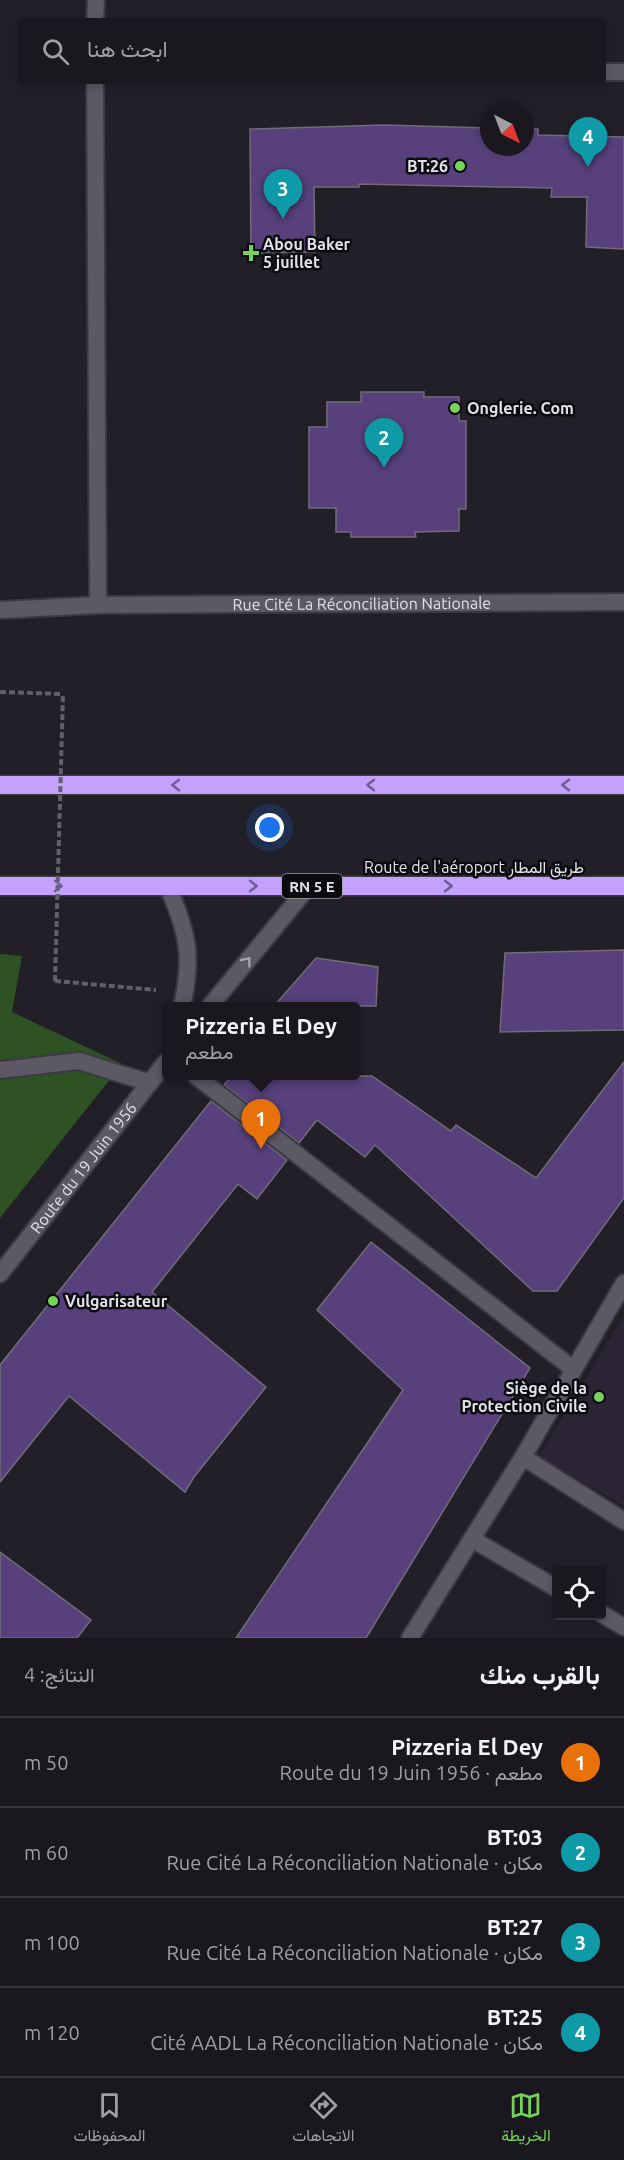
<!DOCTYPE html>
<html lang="ar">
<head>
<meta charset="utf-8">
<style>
  :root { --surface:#1a171f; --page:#27242c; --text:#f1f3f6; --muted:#9f9fa4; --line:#38363d; --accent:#77d259 }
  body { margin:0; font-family:Ubuntu,Vazirmatn,sans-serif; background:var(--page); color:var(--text); direction:rtl }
  .controls { position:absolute; right:18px; bottom:18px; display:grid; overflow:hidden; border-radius:6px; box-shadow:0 3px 9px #0003 }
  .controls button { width:54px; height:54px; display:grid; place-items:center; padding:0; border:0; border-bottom:2px solid var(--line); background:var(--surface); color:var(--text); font:30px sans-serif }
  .compass { position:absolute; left:480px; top:102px; width:54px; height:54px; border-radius:50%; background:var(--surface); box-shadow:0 3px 9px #0003; rotate:138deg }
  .you { position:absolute; left:270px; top:828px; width:21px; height:21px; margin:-15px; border:4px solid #fff; border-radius:50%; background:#1a73e8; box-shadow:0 0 0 9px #1a73e833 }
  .badge { display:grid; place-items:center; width:39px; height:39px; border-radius:50%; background:var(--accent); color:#fff; font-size:20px; font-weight:700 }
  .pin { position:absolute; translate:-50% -50px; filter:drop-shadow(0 2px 3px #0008) }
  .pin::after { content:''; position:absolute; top:32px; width:21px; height:18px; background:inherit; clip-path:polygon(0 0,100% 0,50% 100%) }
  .popup { position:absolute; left:162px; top:1002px; width:198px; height:78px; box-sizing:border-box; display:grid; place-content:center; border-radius:6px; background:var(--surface); filter:drop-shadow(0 2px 4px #0005); font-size:20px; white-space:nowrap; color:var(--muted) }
  .popup b { font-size:22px; color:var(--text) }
  .popup::after { content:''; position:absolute; left:50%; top:100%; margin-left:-12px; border:12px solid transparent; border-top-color:var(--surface) }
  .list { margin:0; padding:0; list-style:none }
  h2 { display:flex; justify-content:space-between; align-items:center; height:78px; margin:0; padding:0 24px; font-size:26px }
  h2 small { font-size:20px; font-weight:400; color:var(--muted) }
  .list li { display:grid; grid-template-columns:39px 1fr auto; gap:18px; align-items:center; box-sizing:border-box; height:90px; padding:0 24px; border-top:2px solid var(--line) }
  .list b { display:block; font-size:22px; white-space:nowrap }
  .list p { margin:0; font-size:20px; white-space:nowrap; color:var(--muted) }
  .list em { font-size:20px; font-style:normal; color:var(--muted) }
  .icon { flex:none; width:33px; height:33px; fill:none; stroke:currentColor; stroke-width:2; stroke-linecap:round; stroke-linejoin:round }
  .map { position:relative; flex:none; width:624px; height:1638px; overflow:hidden; direction:ltr }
  .search { position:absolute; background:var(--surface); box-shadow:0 3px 9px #0003; left:18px; right:18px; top:18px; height:66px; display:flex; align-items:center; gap:15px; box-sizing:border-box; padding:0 21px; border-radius:6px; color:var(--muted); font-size:22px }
  .sheet { height:438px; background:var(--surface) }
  nav { display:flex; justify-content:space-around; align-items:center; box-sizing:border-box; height:84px; border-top:2px solid var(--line); background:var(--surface); font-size:16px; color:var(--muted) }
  nav a { display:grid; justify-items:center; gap:3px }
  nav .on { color:var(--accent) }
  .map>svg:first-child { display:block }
  .built { fill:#2a2434 }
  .green { fill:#2f5225 }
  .building { fill:#57407b; stroke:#706c79; stroke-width:1.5 }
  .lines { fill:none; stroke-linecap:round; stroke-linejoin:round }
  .service-casing { stroke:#3b3941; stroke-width:20 }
  .minor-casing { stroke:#3b3941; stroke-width:20 }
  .tertiary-casing { stroke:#3b3941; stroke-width:20 }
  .motorway-casing { stroke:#3b3941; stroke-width:21 }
  .path { stroke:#615f68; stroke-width:4; stroke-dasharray:6 3; stroke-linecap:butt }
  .service { stroke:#5c5864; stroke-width:16 }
  .minor { stroke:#5c5864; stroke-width:16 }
  .tertiary { stroke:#5c5864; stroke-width:16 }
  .motorway { stroke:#c3a1fd; stroke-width:18 }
  .path-bridge { stroke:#615f68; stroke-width:4; stroke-dasharray:6 3; stroke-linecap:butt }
  .oneway { stroke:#705d91 }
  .oneway2 { stroke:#a6a3ad }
  .poi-dot { fill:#77d259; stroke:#0b0a0e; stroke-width:2 }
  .labels { text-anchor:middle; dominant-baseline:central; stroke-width:5; stroke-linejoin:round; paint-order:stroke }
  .shield { fill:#0b0a0e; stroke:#a2a0a7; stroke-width:1.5 }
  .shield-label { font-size:15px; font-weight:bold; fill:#e3e1e8 }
  .poi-label { font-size:16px; font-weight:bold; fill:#e3e1e8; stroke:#0b0a0e; text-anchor:start }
  .street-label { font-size:16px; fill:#e3e1e8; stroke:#0b0a0e }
</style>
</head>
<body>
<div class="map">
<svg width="624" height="1638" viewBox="0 0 624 1638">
  <rect width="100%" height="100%" fill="#221f29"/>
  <!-- built -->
  <path class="built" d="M624,1315V1506L539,1457Z"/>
  <!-- green -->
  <path class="green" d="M0,954L22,956L12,1012L122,1064L0,1218Z"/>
  <!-- building -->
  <path class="building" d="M384,125L489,128V147H525V129H538V135L624,137V249L586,247L587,197H551L552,188L359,184V187H314L315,252L251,253L250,129Z
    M361,392H424V397H459V421H466V509H459V531L415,532L416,537H351V532H336V508H309V427H327V402H361Z
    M624,950V1030L500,1032L505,953Z
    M316,958L378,967L376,1006H274Z
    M624,1062V1198L557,1291H533L375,1145L365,1157L317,1120L299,1143L224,1085L232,1076H372L451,1131L456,1125L536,1178Z
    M211,1101L287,1160L257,1199L238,1184L152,1292L266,1387L194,1477L185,1492L69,1396L0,1482V1365Z
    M371,1242L530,1368L366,1638H236L403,1390L317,1310Z
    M0,1552L91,1620L77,1638H0Z"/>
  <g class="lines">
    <!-- service casing -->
    <g class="service-casing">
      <path id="service" d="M0,1070L79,1061L150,1083
        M472,1539L556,1588
        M602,1614L624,1627"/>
    </g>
    <!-- minor casing -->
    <g class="minor-casing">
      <g id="minor">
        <path d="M95,21L96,0"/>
        <path d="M603,72H624"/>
        <path d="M95,81L98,605"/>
        <path id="s1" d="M0,610L98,605L624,602"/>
        <path d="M196,1076L572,1368"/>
        <path d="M523,1457L624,1521"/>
        <path d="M410,1638L523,1457L624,1283"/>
      </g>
    </g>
    <!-- tertiary casing -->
    <g class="tertiary-casing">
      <g id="tertiary">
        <path d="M168,887C188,933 193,957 182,1006"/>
        <path d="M210,1006L309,886"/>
        <path id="s2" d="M0,1274L166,1062"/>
      </g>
    </g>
    <!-- motorway casing -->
    <g class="motorway-casing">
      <path id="motorway" d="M0,785H624
        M0,886H624"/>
    </g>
    <!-- path -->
    <path class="path" d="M0,692L63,694
      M55,981L156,990"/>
    <!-- service -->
    <use href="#service" class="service"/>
    <!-- minor -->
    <use href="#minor" class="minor"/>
    <!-- tertiary -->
    <use href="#tertiary" class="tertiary"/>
    <!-- motorway -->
    <use href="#motorway" class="motorway"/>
    <!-- path-bridge -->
    <path class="path-bridge" d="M55,981L63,694"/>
  </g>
  <!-- one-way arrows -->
  <defs><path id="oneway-chevron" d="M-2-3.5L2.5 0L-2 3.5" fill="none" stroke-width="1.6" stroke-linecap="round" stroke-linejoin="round" transform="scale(1.5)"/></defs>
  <g class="oneway">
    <use href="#oneway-chevron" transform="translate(176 785) rotate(-180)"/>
    <use href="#oneway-chevron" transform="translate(371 785) rotate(-180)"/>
    <use href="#oneway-chevron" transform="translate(566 785) rotate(-180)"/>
    <use href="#oneway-chevron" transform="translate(58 886)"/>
    <use href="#oneway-chevron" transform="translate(253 886)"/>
    <use href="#oneway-chevron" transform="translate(448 886)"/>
  </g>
  <use class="oneway2" href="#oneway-chevron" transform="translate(247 961) rotate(-52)"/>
  <!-- markers -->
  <g class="poi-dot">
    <circle cx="460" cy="166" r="6"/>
    <path d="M248 244h6v6h6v6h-6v6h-6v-6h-6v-6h6z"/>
    <circle cx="455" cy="408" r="6"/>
    <circle cx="53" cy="1301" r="6"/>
    <circle cx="599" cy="1397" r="6"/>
  </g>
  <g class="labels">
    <!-- shield labels -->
    <rect class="shield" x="282" y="874" width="60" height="24" rx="4.5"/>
    <g class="shield-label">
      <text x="312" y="886">RN 5 E</text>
    </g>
    <!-- poi labels -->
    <g class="poi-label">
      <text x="448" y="166" text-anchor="end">BT:26</text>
      <text x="263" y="244">Abou Baker<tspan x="263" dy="18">5 juillet</tspan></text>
      <text x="467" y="408">Onglerie. Com</text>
      <text x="65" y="1301">Vulgarisateur</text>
      <text x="587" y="1388" text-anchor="end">Siège de la<tspan x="587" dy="18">Protection Civile</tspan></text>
    </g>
    <!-- street labels -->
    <g class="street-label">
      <text stroke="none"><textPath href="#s1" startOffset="362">Rue Cité La Réconciliation Nationale</textPath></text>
      <text x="474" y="867">Route de l'aéroport طريق المطار</text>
      <text stroke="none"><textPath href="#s2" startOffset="135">Route du 19 Juin 1956</textPath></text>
    </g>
  </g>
</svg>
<div class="controls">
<button><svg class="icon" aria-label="locate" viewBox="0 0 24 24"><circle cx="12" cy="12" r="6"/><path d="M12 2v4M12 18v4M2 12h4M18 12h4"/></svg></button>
</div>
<svg class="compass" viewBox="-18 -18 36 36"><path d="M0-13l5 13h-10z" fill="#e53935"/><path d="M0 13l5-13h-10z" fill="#9f9fa4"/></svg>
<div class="you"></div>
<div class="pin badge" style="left:261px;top:1149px;background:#e8710a">1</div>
<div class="popup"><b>Pizzeria El Dey</b>مطعم</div>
<div class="pin badge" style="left:384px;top:468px;background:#0f9aa8">2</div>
<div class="pin badge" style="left:283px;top:219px;background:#0f9aa8">3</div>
<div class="pin badge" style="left:588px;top:167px;background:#0f9aa8">4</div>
<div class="search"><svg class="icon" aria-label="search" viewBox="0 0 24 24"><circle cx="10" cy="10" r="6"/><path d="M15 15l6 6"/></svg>ابحث هنا</div>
</div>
<section class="sheet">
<h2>بالقرب منك<small>النتائج: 4</small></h2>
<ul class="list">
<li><span class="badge" style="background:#e8710a">1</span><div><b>Pizzeria El Dey</b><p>مطعم · Route du 19 Juin 1956</p></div><em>50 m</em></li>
<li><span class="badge" style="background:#0f9aa8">2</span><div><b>BT:03</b><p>مكان · Rue Cité La Réconciliation Nationale</p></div><em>60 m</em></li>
<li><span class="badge" style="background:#0f9aa8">3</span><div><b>BT:27</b><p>مكان · Rue Cité La Réconciliation Nationale</p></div><em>100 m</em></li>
<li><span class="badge" style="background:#0f9aa8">4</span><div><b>BT:25</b><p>مكان · Cité AADL La Réconciliation Nationale</p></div><em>120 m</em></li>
</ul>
</section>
<nav>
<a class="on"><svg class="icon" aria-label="map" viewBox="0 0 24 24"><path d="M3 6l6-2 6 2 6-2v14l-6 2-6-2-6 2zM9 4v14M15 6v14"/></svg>الخريطة</a>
<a><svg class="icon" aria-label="directions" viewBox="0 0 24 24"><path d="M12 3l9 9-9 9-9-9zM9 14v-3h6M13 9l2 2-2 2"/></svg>الاتجاهات</a>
<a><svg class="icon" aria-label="saved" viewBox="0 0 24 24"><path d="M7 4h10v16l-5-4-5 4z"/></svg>المحفوظات</a>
</nav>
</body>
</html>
